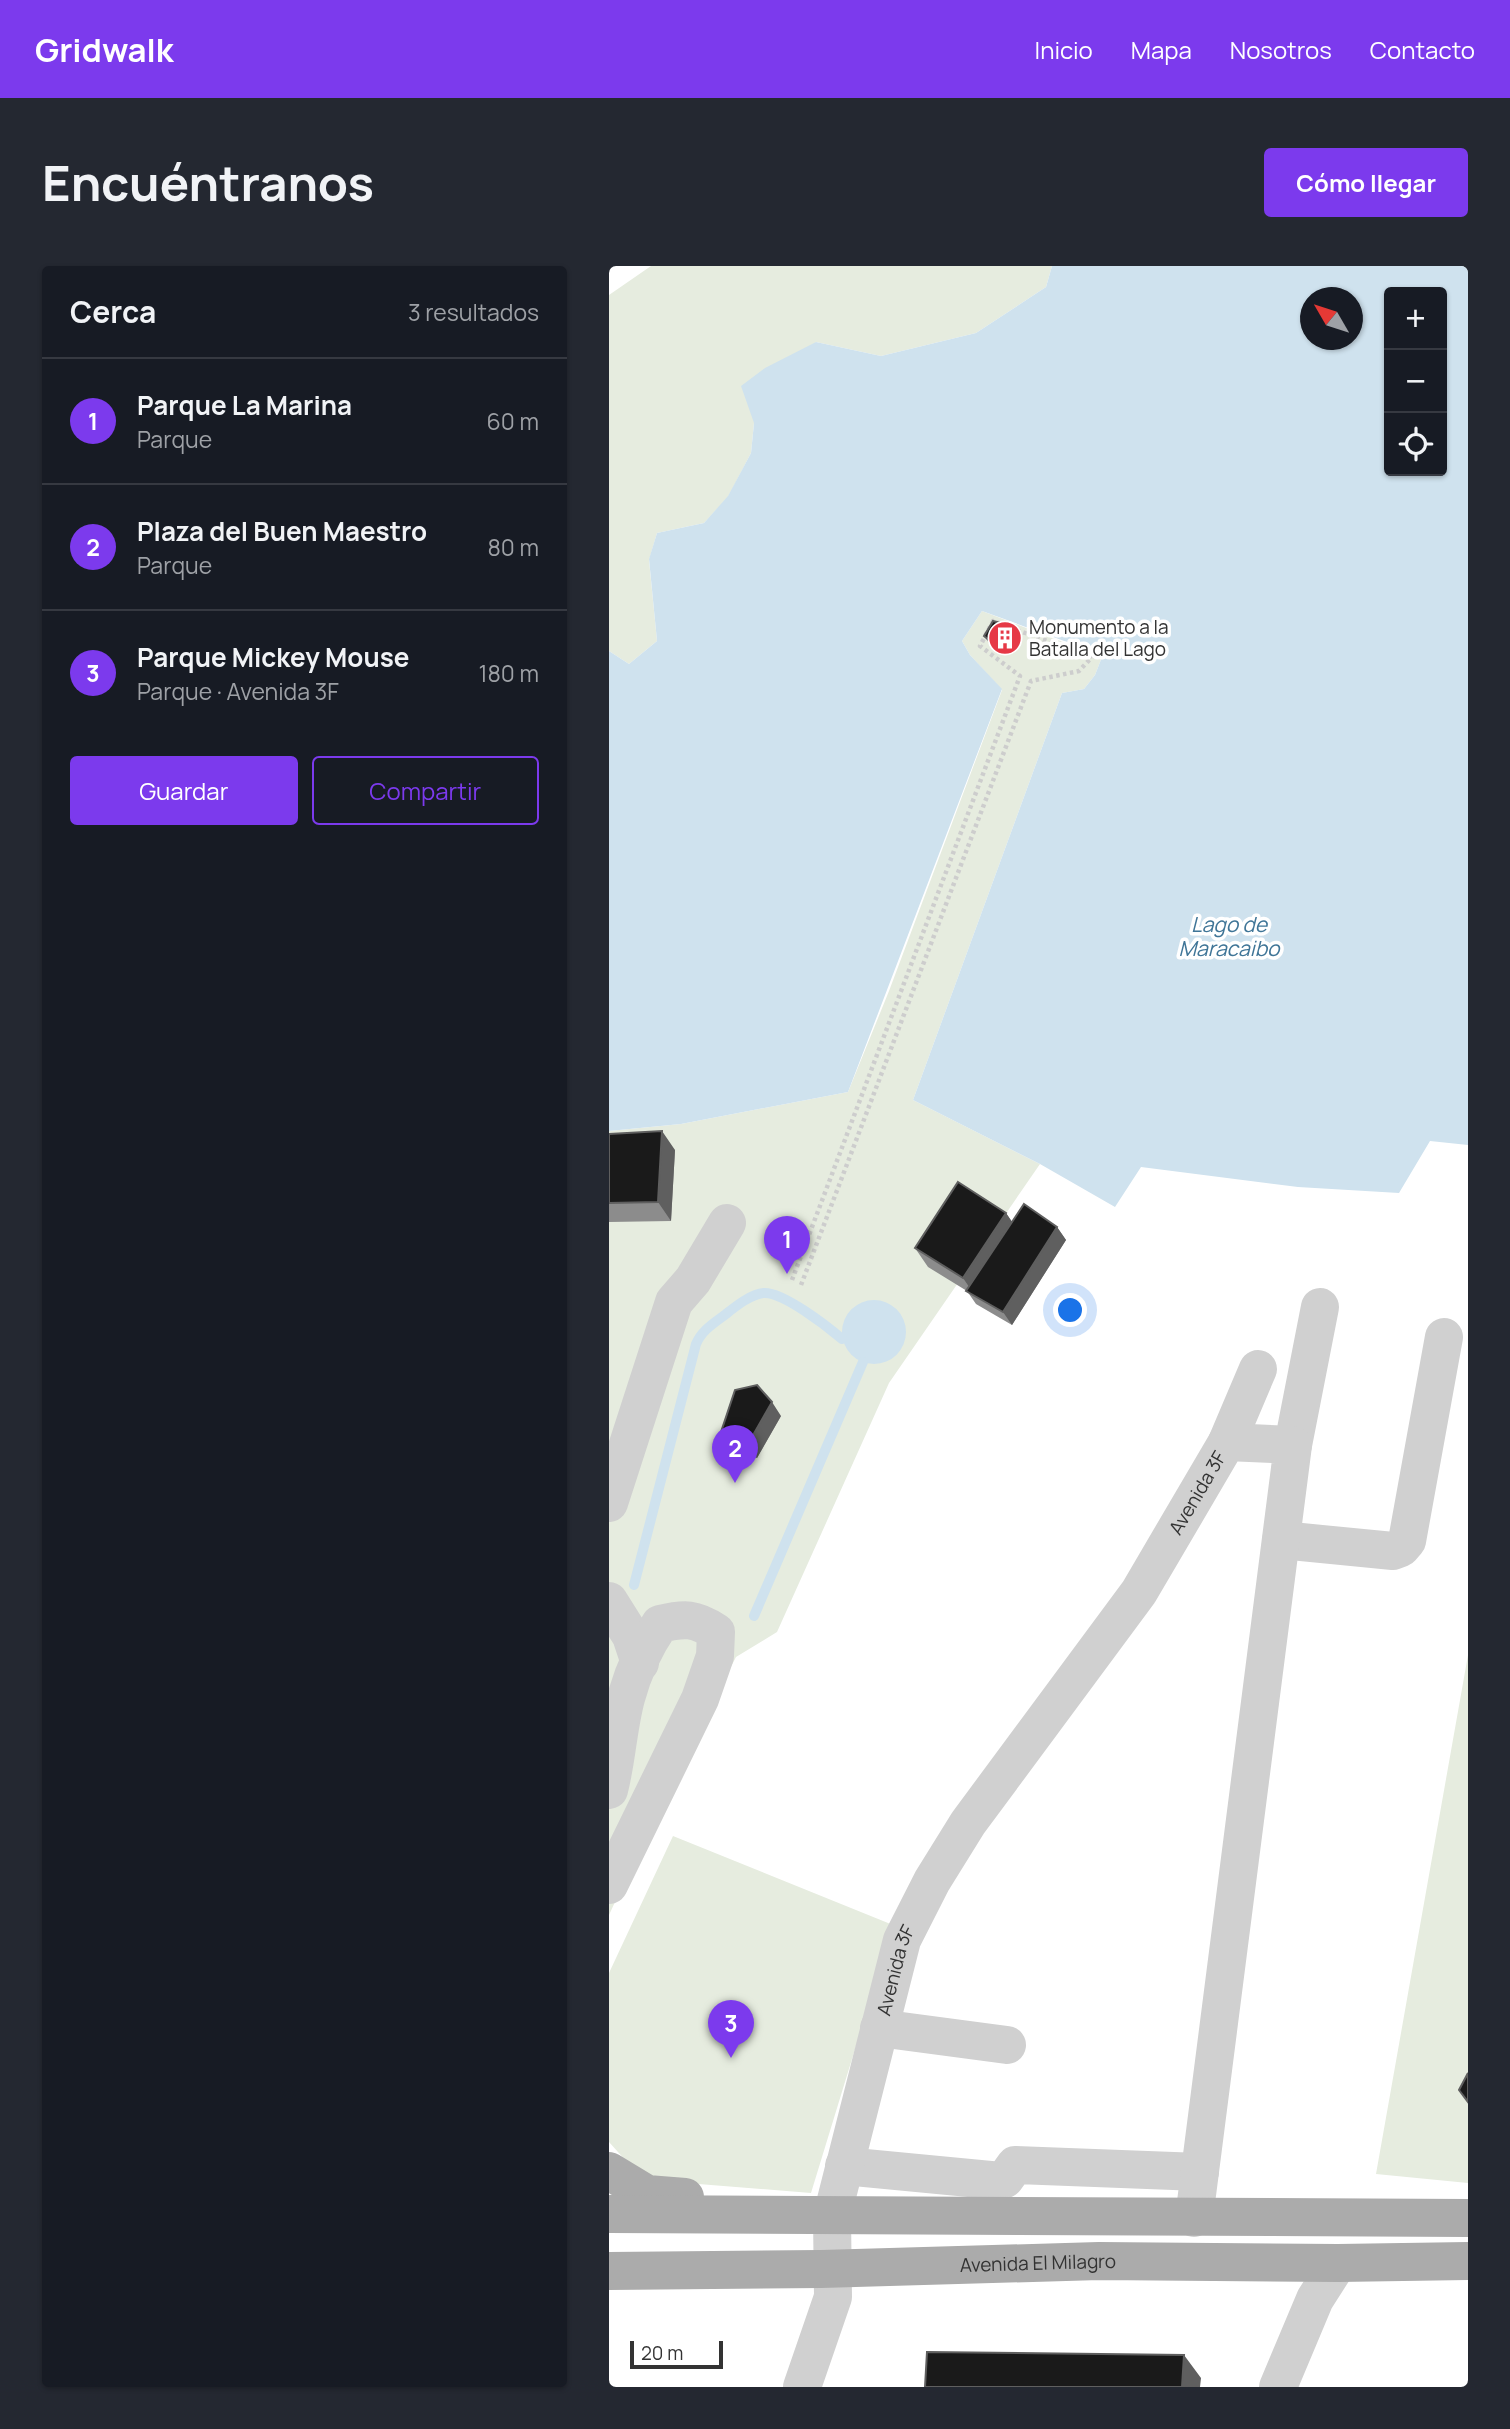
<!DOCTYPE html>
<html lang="es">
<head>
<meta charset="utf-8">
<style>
  :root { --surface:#171b24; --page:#242831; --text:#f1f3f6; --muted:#9ea1a6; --line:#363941; --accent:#7c3aed }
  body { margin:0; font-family:Manrope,sans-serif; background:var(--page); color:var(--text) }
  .controls { position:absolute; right:21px; top:21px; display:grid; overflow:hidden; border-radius:7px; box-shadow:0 2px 5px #0004 }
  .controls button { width:63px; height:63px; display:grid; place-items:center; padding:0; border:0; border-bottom:2px solid var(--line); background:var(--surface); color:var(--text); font:35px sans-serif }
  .compass { position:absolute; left:691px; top:21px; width:63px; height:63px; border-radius:50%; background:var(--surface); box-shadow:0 2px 5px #0004; rotate:309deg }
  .scale { position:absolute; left:21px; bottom:18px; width:93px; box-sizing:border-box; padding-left:7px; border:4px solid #333; border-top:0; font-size:19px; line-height:24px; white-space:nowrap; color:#333; -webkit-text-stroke:5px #fff; paint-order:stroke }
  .you { position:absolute; left:462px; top:1045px; width:24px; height:24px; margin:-18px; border:5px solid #fff; border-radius:50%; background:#1a73e8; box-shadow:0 0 0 10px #1a73e833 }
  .badge { display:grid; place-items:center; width:46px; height:46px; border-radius:50%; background:var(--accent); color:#fff; font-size:23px; font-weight:700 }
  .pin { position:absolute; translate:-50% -58px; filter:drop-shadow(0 2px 4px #0008) }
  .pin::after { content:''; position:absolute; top:37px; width:24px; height:21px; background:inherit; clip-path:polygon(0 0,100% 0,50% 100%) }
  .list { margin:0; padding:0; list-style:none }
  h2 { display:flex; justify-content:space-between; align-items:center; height:91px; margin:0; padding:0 28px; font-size:30px }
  h2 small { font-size:23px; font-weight:400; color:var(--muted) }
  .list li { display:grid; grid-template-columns:46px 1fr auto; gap:21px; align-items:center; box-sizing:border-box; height:126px; padding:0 28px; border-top:2px solid var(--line) }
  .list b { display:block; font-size:26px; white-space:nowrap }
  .list p { margin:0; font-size:23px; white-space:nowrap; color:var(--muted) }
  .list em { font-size:23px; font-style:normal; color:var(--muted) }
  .actions { display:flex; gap:14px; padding:21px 28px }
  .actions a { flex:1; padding:16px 0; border:2px solid var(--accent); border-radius:7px; text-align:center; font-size:24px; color:var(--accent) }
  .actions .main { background:var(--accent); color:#fff }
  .icon { flex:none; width:38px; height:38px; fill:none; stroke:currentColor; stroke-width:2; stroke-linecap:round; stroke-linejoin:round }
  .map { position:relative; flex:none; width:859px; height:2121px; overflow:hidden; border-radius:7px }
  header { display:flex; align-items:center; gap:42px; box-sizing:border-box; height:98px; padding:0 35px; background:var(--accent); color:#fff }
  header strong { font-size:33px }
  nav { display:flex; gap:38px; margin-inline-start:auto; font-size:24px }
  .intro { display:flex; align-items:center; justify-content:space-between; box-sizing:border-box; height:168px; padding:0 42px }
  h1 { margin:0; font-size:49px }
  .button { padding:18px 32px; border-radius:7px; background:var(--accent); color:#fff; font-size:24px; font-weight:700 }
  main { display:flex; gap:42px; padding:0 42px }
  aside { flex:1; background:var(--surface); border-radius:7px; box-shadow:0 2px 5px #0004 }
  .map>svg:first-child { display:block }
  .green { fill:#e6ecdf }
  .water { fill:#cfe2ee; fill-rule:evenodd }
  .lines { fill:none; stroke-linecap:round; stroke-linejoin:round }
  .stream { stroke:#cfe2ee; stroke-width:10 }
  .path { stroke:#cdcdcd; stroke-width:4.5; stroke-dasharray:3.5 3.5; stroke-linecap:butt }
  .minor { stroke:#d0d0d0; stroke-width:38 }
  .major { stroke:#ababab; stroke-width:38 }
  .wall { fill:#8c8c8c }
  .shaded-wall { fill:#5f5f5f }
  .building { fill:#1a1a1a; stroke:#5f5f5f; stroke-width:2 }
  .labels { text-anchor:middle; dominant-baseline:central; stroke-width:7; stroke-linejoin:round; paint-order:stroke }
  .poi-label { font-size:19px; fill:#333; stroke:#fff; text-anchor:start }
  .street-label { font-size:19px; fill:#333; stroke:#fff }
  .water-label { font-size:21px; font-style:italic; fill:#3f7597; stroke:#fff }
</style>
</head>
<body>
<header>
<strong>Gridwalk</strong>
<nav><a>Inicio</a><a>Mapa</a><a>Nosotros</a><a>Contacto</a></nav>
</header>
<div class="intro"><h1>Encuéntranos</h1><a class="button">Cómo llegar</a></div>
<main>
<aside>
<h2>Cerca<small>3 resultados</small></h2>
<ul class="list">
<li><span class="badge">1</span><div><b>Parque La Marina</b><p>Parque</p></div><em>60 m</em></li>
<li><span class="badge">2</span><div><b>Plaza del Buen Maestro</b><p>Parque</p></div><em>80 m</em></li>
<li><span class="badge">3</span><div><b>Parque Mickey Mouse</b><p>Parque · Avenida 3F</p></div><em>180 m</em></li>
</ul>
<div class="actions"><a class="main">Guardar</a><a>Compartir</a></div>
</aside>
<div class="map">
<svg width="859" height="2121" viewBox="0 0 859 2121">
  <rect width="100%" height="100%" fill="#fff"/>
  <!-- green -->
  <path class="green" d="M42,0H443L437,21L367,67L272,90L207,76L145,157L142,187L119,231L95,257L48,267L40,294L48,375L20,398L0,385V29Z
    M373,345L493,391L486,409L475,423L453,427L304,834L431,898L280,1117L168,1366L127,1391L56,1528L0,1649V865L72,858L239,826L280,725L393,424L361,389L353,375Z
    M859,1389V1917L767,1908Z
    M64,1570L284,1659L202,1927L52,1915L18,1896L0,1876V1707Z"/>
  <!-- water -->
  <path class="water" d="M443,0H859V879L821,875L790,927L689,921L532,901L506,941L431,898L304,834L453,427L475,423L486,409L493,391L491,388L373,345L353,375L361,389L393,423L239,826L72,858L0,865V385L20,398L48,375L40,293L48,267L95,257L119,230L142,187L145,157L132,120L156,102L207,76L272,90L367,67L437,21ZM780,26H833V205H780ZM702,32H744V74H702Z
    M233 1066a32 32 0 1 1 64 0a32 32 0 1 1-64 0Z"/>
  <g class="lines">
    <!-- stream -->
    <path class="stream" d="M25,1319L87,1078C93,1064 105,1057 117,1048C127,1040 142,1028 155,1027C174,1026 218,1060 233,1073
      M145,1350L254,1096"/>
    <!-- path -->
    <path class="path" d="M183,1014L411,410L371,380L384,355L390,357
      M192,1019L422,415L470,405L483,391L405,363"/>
    <!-- minor -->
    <g class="minor">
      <path d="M618,1176L649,1103"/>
      <path d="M684,1179L711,1041"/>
      <path d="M0,1237L65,1036L84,1014L118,957"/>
      <path d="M672,1274L784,1285L792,1282L798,1275L835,1071"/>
      <path d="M0,1335L22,1370L31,1397"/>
      <path d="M0,1524C8,1493 9,1462 17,1432C24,1406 36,1380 51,1358C76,1352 86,1352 107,1366L106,1390L91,1433L0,1619"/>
      <path d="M270,1762L398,1779"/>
      <path d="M235,1900L392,1915L396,1913L406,1899L591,1906"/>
      <path id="s1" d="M193,2121L224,2031L223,1950L293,1674L323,1615L359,1557L530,1326L618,1176L684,1179L585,1952"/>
      <path d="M669,2121L706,2033L729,1997"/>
    </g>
    <!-- major -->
    <g class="major">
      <path d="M0,1905L38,1928L76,1931"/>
      <path d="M0,1948L859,1952"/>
      <path id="s2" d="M0,2005L212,2003L490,1995L729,1997L859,1995"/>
    </g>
  </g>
  <!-- wall -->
  <path class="wall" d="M405,360L410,367L409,381L393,388L380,377L375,370Z
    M0,868L66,884L62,955L0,956Z
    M397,947L403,956L448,961L457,974L403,1059L367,1038L358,1025L319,1001L306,982Z
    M172,1150L148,1192L131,1193L112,1166Z"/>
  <!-- shaded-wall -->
  <path class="shaded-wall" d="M405,360L410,367L409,381L404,374Z
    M53,865L66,884L62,955L49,936Z
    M397,947L410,966L367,1031L354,1012Z
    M448,961L457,974L403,1059L394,1046Z
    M163,1136L172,1150L148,1192L139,1178Z
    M575,2089L592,2112L591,2121H573Z"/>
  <!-- building -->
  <path class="building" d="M384,355L405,360L404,374L389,381L375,370Z
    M53,865L49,936L0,937V868Z
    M349,916L397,947L354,1012L306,982Z
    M415,938L448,961L394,1046L357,1025Z
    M148,1119L163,1136L139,1178L122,1180L112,1166L126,1124Z
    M859,1807V1836L850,1824Z
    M318,2086L575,2089L573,2121H316Z"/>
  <!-- icons -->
  <defs>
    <g id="building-disc" transform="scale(1.75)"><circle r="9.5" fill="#e63946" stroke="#fff"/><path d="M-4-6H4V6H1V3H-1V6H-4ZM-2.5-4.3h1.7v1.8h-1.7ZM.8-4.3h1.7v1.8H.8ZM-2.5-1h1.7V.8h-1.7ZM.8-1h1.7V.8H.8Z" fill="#fff"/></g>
  </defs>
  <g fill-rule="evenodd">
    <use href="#building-disc" x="396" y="372"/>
  </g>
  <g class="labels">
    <!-- poi labels -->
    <g class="poi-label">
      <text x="420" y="361">Monumento a la<tspan x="420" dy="22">Batalla del Lago</tspan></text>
    </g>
    <!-- street labels -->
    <g class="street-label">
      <text stroke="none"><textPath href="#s1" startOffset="998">Avenida 3F</textPath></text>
      <text stroke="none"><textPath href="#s1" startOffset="430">Avenida 3F</textPath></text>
      <text stroke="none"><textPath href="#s2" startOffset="429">Avenida El Milagro</textPath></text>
    </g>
    <!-- water labels -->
    <g class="water-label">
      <text x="620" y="658">Lago de<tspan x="620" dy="24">Maracaibo</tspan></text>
    </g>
  </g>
</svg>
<div class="controls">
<button>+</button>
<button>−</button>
<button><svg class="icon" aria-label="locate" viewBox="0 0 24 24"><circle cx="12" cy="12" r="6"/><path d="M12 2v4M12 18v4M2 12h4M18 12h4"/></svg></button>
</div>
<svg class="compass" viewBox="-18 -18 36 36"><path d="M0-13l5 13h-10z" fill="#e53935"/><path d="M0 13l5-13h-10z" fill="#9ea1a6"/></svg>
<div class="scale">20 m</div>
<div class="you"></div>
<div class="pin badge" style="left:178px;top:1008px">1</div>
<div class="pin badge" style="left:126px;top:1217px">2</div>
<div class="pin badge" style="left:122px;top:1792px">3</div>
</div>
</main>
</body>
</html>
